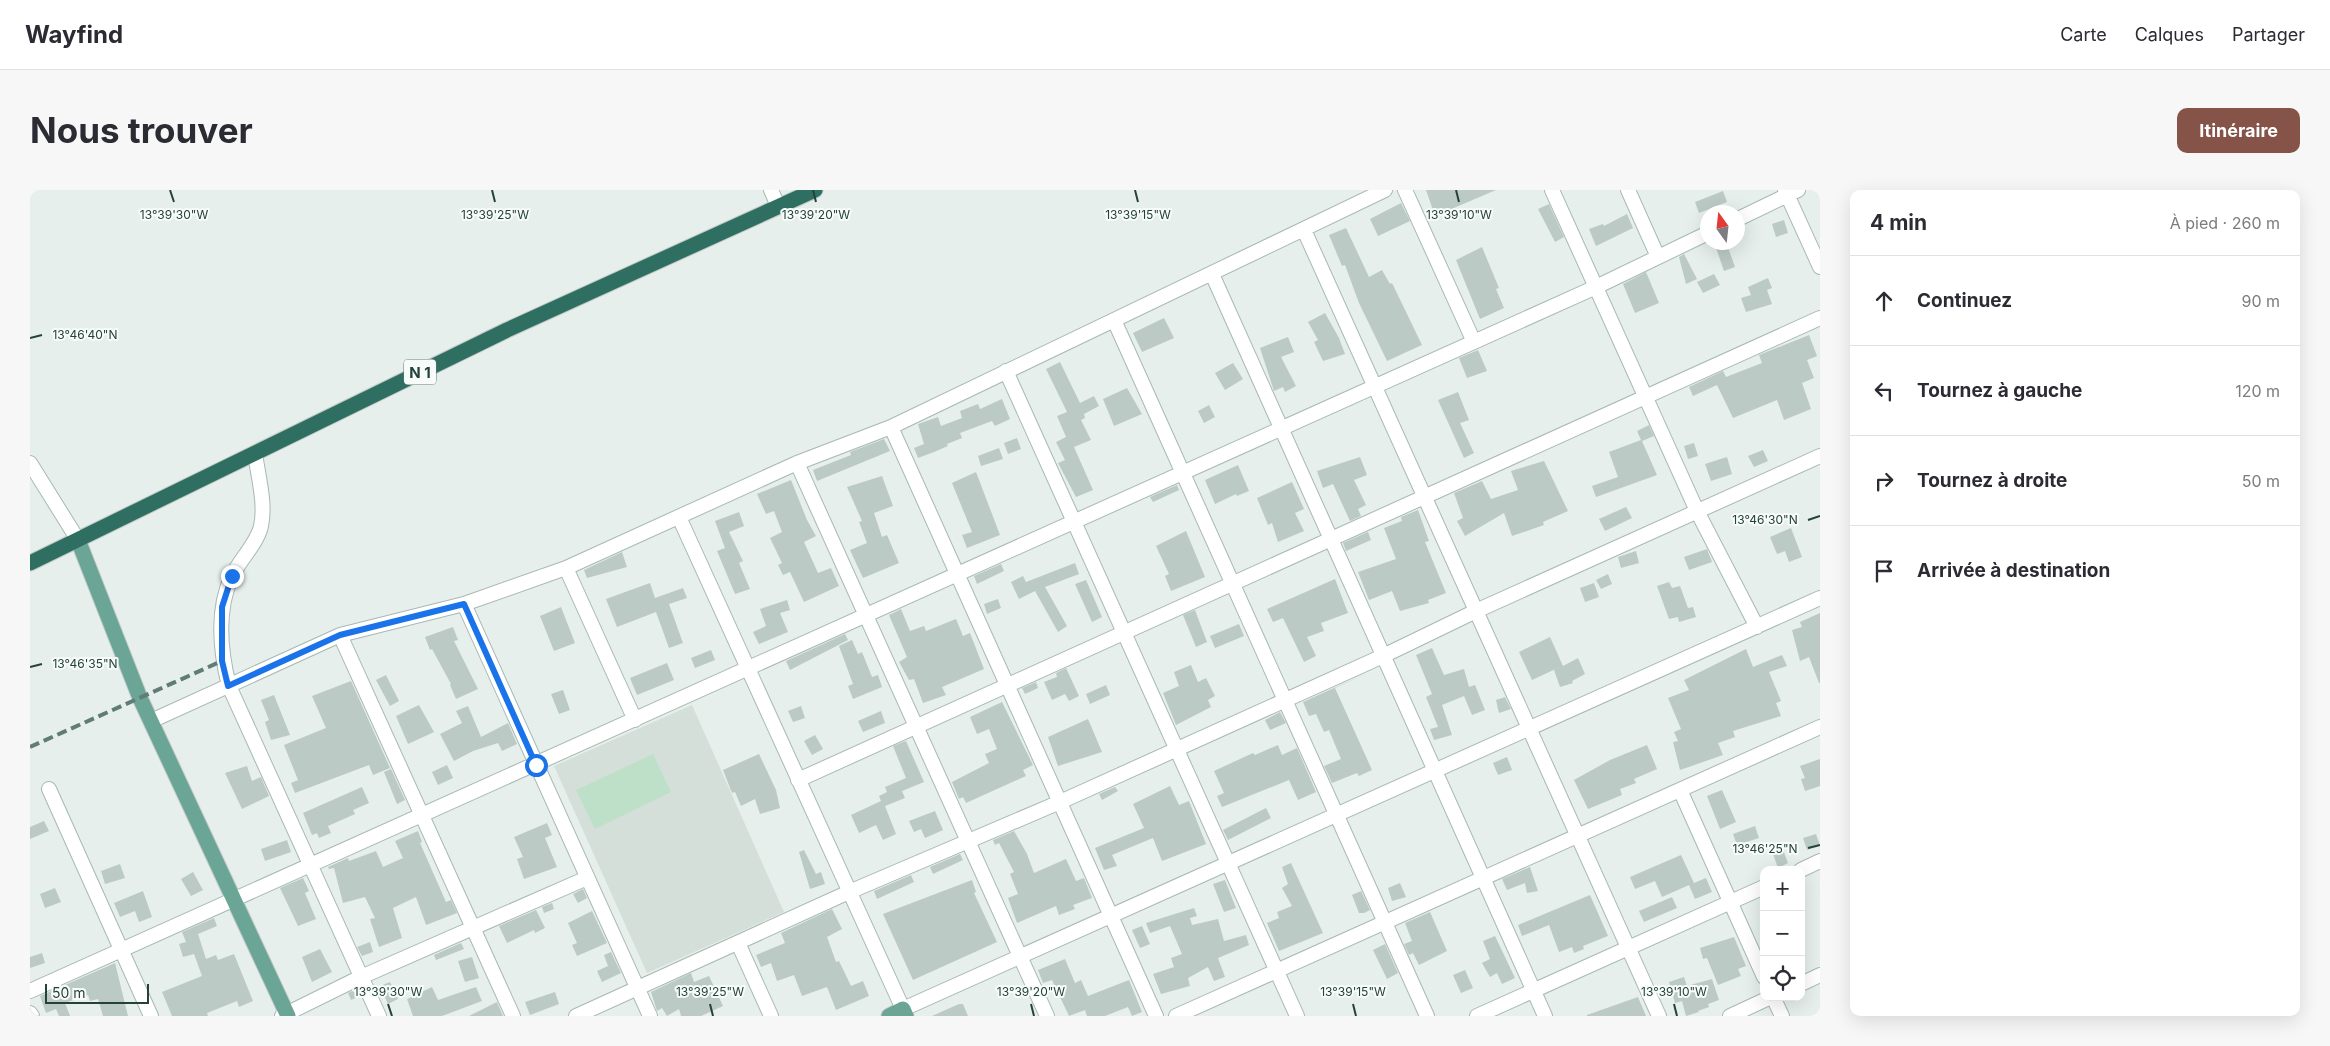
<!DOCTYPE html>
<html lang="fr">
<head>
<meta charset="utf-8">
<style>
  :root { --surface:#fff; --page:#f7f7f7; --text:#2b2b33; --muted:#7c7c81; --line:#e1e1e2; --accent:#855347 }
  body { margin:0; font-family:Inter,sans-serif; background:var(--page); color:var(--text) }
  .controls { position:absolute; right:15px; bottom:15px; display:grid; overflow:hidden; border-radius:10px; box-shadow:0 5px 20px #0002 }
  .controls button { width:45px; height:45px; display:grid; place-items:center; padding:0; border:0; border-bottom:1px solid var(--line); background:var(--surface); color:var(--text); font:25px sans-serif }
  .compass { position:absolute; left:1670px; top:15px; width:45px; height:45px; border-radius:50%; background:var(--surface); box-shadow:0 5px 20px #0002; rotate:345deg }
  .scale { position:absolute; left:15px; bottom:12px; width:104px; box-sizing:border-box; padding-left:5px; border:2px solid #24423a; border-top:0; font-size:14px; line-height:18px; white-space:nowrap; color:#24423a; -webkit-text-stroke:4px #f7fbf9; paint-order:stroke }
  .stop { position:absolute; width:15px; height:15px; margin:-11px; border:4px solid #1a73e8; border-radius:50%; background:#fff }
  .stop.end { background:#1a73e8; border-color:#fff; box-shadow:0 1px 5px #0008 }
  .list { margin:0; padding:0; list-style:none }
  h2 { display:flex; justify-content:space-between; align-items:center; height:65px; margin:0; padding:0 20px; font-size:21px }
  h2 small { font-size:16px; font-weight:400; color:var(--muted) }
  .list li { display:grid; grid-template-columns:32px 1fr auto; gap:15px; align-items:center; box-sizing:border-box; height:90px; padding:0 20px; border-top:1px solid var(--line) }
  .list b { display:block; font-size:19px; white-space:nowrap }
  .list em { font-size:16px; font-style:normal; color:var(--muted) }
  .icon { flex:none; width:28px; height:28px; fill:none; stroke:currentColor; stroke-width:2; stroke-linecap:round; stroke-linejoin:round }
  .map { position:relative; flex:none; width:1790px; height:826px; overflow:hidden; border-radius:10px }
  header { display:flex; align-items:center; gap:30px; box-sizing:border-box; height:70px; padding:0 25px; background:var(--surface); border-bottom:1px solid var(--line) }
  header strong { font-size:24px }
  nav { display:flex; gap:28px; margin-inline-start:auto; font-size:18px }
  .intro { display:flex; align-items:center; justify-content:space-between; box-sizing:border-box; height:120px; padding:0 30px }
  h1 { margin:0; font-size:35px }
  .button { padding:12px 22px; border-radius:10px; background:var(--accent); color:#fff; font-size:18px; font-weight:700 }
  main { display:flex; gap:30px; padding:0 30px }
  aside { flex:1; background:var(--surface); border-radius:10px; box-shadow:0 5px 20px #0002 }
  .map>svg:first-child { display:block }
  .built { fill:#d4dfda }
  .green { fill:#bfe0c8 }
  .building { fill:#bbcac4 }
  .lines { fill:none; stroke-linecap:round; stroke-linejoin:round }
  .minor-casing { stroke:#a8b8b2; stroke-width:16 }
  .major-casing { stroke:#c2cac8; stroke-width:17 }
  .highway-casing { stroke:#c2cac8; stroke-width:17 }
  .minor { stroke:#fff; stroke-width:14 }
  .major { stroke:#6aa596; stroke-width:15 }
  .highway { stroke:#2f6f62; stroke-width:15 }
  .rail { stroke:#5f7d75; stroke-width:4; stroke-dasharray:10 5; stroke-linecap:butt }
  .route { stroke:#1a73e8; stroke-width:6 }
  .ticks { fill:none; stroke:#24423a; stroke-width:2 }
  .labels { text-anchor:middle; dominant-baseline:central; stroke-width:4; stroke-linejoin:round; paint-order:stroke }
  .shield { fill:#f7fbf9; stroke:#637a73; stroke-width:1 }
  .shield-label { font-size:15px; font-weight:bold; fill:#24423a }
  .ticks-label { font-size:12px; text-anchor:middle; fill:#24423a; stroke:#f7fbf9; stroke-width:4; stroke-linejoin:round; paint-order:stroke }
</style>
</head>
<body>
<header>
<strong>Wayfind</strong>
<nav><a>Carte</a><a>Calques</a><a>Partager</a></nav>
</header>
<div class="intro"><h1>Nous trouver</h1><a class="button">Itinéraire</a></div>
<main>
<div class="map">
<svg width="1790" height="826" viewBox="0 0 1790 826">
  <rect width="100%" height="100%" fill="#e6efeb"/>
  <!-- built -->
  <path class="built" d="M662,515L754,722L617,783L524,576Z"/>
  <!-- green -->
  <path class="green" d="M623,564L641,602L565,639L546,600Z"/>
  <!-- building -->
  <path class="building" d="M1396,0H1466L1405,26Z
    M1693,1L1697,12L1669,23L1665,12Z
    M1371,13L1380,31L1348,46L1340,29Z
    M1519,14L1534,47L1525,52L1508,19Z
    M1597,24L1603,38L1566,56L1559,39L1573,34L1574,36Z
    M1754,30L1758,43L1746,47L1742,34Z
    M1316,38L1339,87L1352,80L1360,94L1362,93L1392,155L1357,171L1329,113L1315,75L1312,76L1299,45Z
    M1684,52H1696L1705,77L1694,81Z
    M1452,57L1469,98L1466,99L1474,118L1450,129L1426,70Z
    M1654,64L1667,89L1656,94L1649,67Z
    M1616,82L1629,113L1605,123L1593,94Z
    M1684,84L1690,95L1673,103L1667,92Z
    M1738,88L1742,98L1737,100L1742,114L1716,122L1711,108L1721,105L1718,97Z
    M1295,123L1309,148L1315,164L1293,171L1284,152L1288,150L1278,132Z
    M1134,128L1144,148L1112,162L1103,143Z
    M1779,145L1787,166L1777,170L1784,188L1772,193L1781,219L1754,230L1747,210L1703,228L1687,195L1663,206L1659,197L1693,181L1696,187L1732,173L1729,165Z
    M1258,147L1264,162L1251,167L1266,196L1255,202L1253,197L1244,201L1230,158Z
    M1448,160L1457,181L1437,188L1429,168Z
    M1030,172L1050,213L1064,206L1069,216L1054,224L1055,228L1051,230L1061,250L1044,257L1063,300L1046,307L1028,273L1035,270L1026,252L1036,247L1027,226L1037,222L1016,179Z
    M1203,173L1213,189L1195,200L1185,183Z
    M1097,198L1112,224L1084,236L1073,209Z
    M1428,202L1439,230L1430,233L1444,263L1434,268L1408,210Z
    M972,209L980,229L965,236L962,231L930,243L932,248L917,254L918,256L904,262L888,268L884,258L894,254L888,234L908,227L911,236L932,228L930,221L948,214L950,219Z
    M1179,215L1185,227L1174,233L1168,221Z
    M1619,235L1624,246L1612,251L1627,285L1566,307L1562,296L1588,287L1579,262L1611,250L1607,241Z
    M987,248L991,259L978,264L974,253Z
    M854,249L860,261L787,291L783,280L821,265L820,262Z
    M1664,253L1668,266L1658,269L1654,256Z
    M969,258L973,269L951,276L948,266Z
    M1733,260L1738,271L1724,277L1718,266Z
    M1330,267L1337,285L1324,290L1336,315L1328,319L1331,326L1320,331L1303,294L1293,298L1287,281Z
    M1697,267L1702,284L1681,291L1675,274Z
    M1514,271L1538,321L1513,332L1514,335L1482,346L1474,323L1435,346L1427,331L1433,328L1424,303L1452,291L1461,309L1488,300L1481,281Z
    M1208,275L1219,301L1207,306L1206,304L1185,314L1175,290Z
    M946,282L970,345L937,358L932,345L942,342L922,293Z
    M852,286L863,316L844,323L852,347L857,345L869,373L833,388L820,360L837,353L829,332L832,331L817,297Z
    M761,290L777,330L786,346L774,352L788,383L801,378L809,396L774,412L760,382L753,385L748,375L752,373L740,348L752,342L744,321L736,324L727,304Z
    M1262,292L1274,319L1265,323L1274,341L1248,352L1242,333L1238,335L1227,308Z
    M1147,295L1149,300L1123,312L1120,307Z
    M1596,317L1602,328L1575,341L1569,329Z
    M1388,320L1399,351L1395,352L1416,403L1398,410L1399,413L1370,421L1362,401L1339,410L1328,382L1366,369L1354,338L1372,331L1371,327Z
    M709,322L714,336L699,342L713,371L709,373L720,399L705,404L687,361L695,358L685,331Z
    M1761,338L1772,367L1759,372L1755,361L1747,364L1740,347Z
    M1156,341L1175,387L1141,401L1135,386L1139,384L1126,356Z
    M1338,342L1341,350L1316,361L1313,353Z
    M1677,359L1682,372L1659,380L1654,367Z
    M1606,361L1609,373L1591,378L1588,367Z
    M592,362L597,377L557,388L554,380Z
    M1045,373L1049,384L1015,397L1037,436L1028,442L1005,401L989,409L981,392L993,386L996,392Z
    M971,374L974,381L947,394L944,386Z
    M1578,384L1582,394L1571,399L1566,390Z
    M1305,389L1318,423L1291,433L1294,441L1277,447L1286,466L1274,472L1253,428L1243,432L1237,419Z
    M1056,390L1072,427L1062,432L1045,394Z
    M1639,392L1642,398L1650,396L1658,418L1663,417L1666,427L1649,432L1648,427L1639,429L1627,396Z
    M620,393L625,408L653,398L657,408L639,414L653,453L639,458L626,422L587,437L576,409Z
    M1564,393L1569,407L1555,412L1550,398Z
    M968,409L971,418L957,424L954,414Z
    M757,410L760,420L750,423L758,442L729,454L723,442L736,436L730,419Z
    M531,417L545,453L524,461L510,426Z
    M871,419L880,441L894,436L896,441L926,429L933,446L940,443L954,479L912,497L916,505L893,513L884,489L879,490L869,472L877,467L859,425Z
    M1165,420L1177,452L1166,457L1153,425Z
    M1790,423V493H1789L1779,467L1770,471L1762,440L1772,437L1770,432Z
    M1209,434L1214,446L1185,458L1180,446Z
    M423,437L428,450L424,451L448,499L426,509L420,495L421,494L402,459L400,460L395,447Z
    M815,444L818,450L760,480L756,471Z
    M1520,447L1533,476L1548,468L1555,484L1542,491L1543,493L1530,497L1524,480L1532,476L1502,490L1489,462Z
    M822,450L828,464L832,462L842,487L848,485L852,497L823,509L818,496L823,494L809,456Z
    M1402,458L1414,485L1434,479L1439,497L1445,495L1455,520L1442,525L1434,506L1412,515L1422,545L1404,550L1400,539L1408,537L1396,507L1402,504L1386,465Z
    M1716,459L1723,477L1752,465L1757,476L1739,482L1751,511L1746,513L1751,526L1703,541L1705,547L1688,553L1693,565L1650,580L1643,552L1648,551L1644,542L1651,539L1638,508L1659,500L1654,490Z
    M681,460L685,470L665,478L661,468Z
    M637,473L644,490L607,505L600,488Z
    M1161,475L1168,492L1176,488L1185,506L1178,510L1181,517L1146,535L1133,503L1149,496L1144,482Z
    M1036,478L1049,506L1039,511L1035,504L1022,510L1014,492L1027,487L1026,483Z
    M1337,483L1305,498L1342,580L1329,586L1327,583L1302,593L1294,576L1311,569L1299,540L1294,542L1286,524L1279,526L1273,512Z
    M356,485L369,511L360,516L346,490Z
    M321,491L360,578L343,585L339,575L265,603L261,593L268,590L254,555L296,538L282,506Z
    M1006,492L1008,498L995,504L992,498Z
    M1076,495L1080,505L1060,514L1056,504Z
    M533,500L540,520L529,524L521,504Z
    M244,505L260,545L241,550L235,532L239,530L231,510Z
    M1475,507L1481,519L1469,523L1466,510Z
    M972,512L1003,575L993,580L996,586L936,613L933,607L929,609L922,592L959,573L955,564L967,559L959,539L947,544L940,527Z
    M389,515L404,542L378,554L366,526Z
    M438,516L451,547L478,533L487,554L472,561L468,553L443,561L424,571L410,544L432,533L426,521Z
    M771,516L775,528L763,532L758,521Z
    M851,521L855,533L833,542L828,531Z
    M1250,522L1256,533L1240,540L1235,530Z
    M1058,529L1072,562L1028,576L1018,547Z
    M785,545L793,559L782,565L774,551Z
    M876,551L894,592L872,601L875,608L855,616L866,644L853,650L846,635L829,643L821,625L851,611L849,606L857,602L855,597L876,588L863,556Z
    M1248,555L1252,565L1267,558L1286,602L1268,610L1259,590L1192,617L1187,606L1194,603L1184,581L1223,563L1225,565Z
    M1617,555L1627,579L1604,589L1606,593L1590,599L1592,605L1558,619L1544,590L1580,570Z
    M729,564L746,600L750,618L730,624L725,609L711,616L705,602L702,603L693,580Z
    M1477,567L1482,580L1468,585L1463,573Z
    M1790,569V596L1775,601L1771,589L1775,588L1770,576Z
    M417,575L423,588L408,595L402,582Z
    M217,576L222,591L231,587L239,606L212,619L195,583Z
    M361,579L375,610L367,614L354,582Z
    M1140,596L1149,615L1159,611L1176,654L1132,671L1123,648L1082,665L1087,676L1074,680L1065,658L1114,638L1103,614Z
    M332,597L339,613L323,620L325,624L298,636L301,643L289,648L287,643L282,645L273,623Z
    M1085,597L1088,601L1072,610L1069,604Z
    M1692,600L1706,632L1690,639L1677,606Z
    M1236,618L1241,628L1198,650L1193,640Z
    M905,621L913,640L895,648L891,639L884,642L879,631Z
    M14,631L19,641L0,649V637Z
    M517,633L522,645L515,648L527,677L494,689L487,669L493,667L484,647Z
    M1725,636L1729,648L1707,655L1703,644Z
    M388,641L392,652L390,653L416,712L421,710L427,723L396,735L386,707L363,718L372,748L349,757L340,729L345,728L335,707L313,713L304,678L299,679L298,677L318,668L319,671L346,661L353,677L373,668L365,651Z
    M984,641L997,664L1004,683L1036,669L1046,691L1054,688L1062,708L1043,715L1045,719L1029,725L1026,716L987,733L978,708L988,704L980,684L984,682L969,653L965,655L963,650Z
    M1786,644L1790,656L1777,660L1773,648Z
    M257,650L261,662L235,671L231,659Z
    M1752,657L1758,673L1748,678L1742,661Z
    M774,660L786,684L791,682L795,694L780,699L769,662Z
    M930,664L933,670L903,684L900,677Z
    M1651,665L1664,693L1676,688L1682,702L1665,709L1659,695L1632,707L1625,691L1605,699L1600,687Z
    M1261,673L1293,743L1249,761L1237,733L1249,728L1247,722L1262,716L1252,698L1258,694L1252,677Z
    M90,674L95,688L75,694L71,681Z
    M1500,677L1508,701L1497,703L1495,693L1477,700L1472,689Z
    M163,682L173,700L161,706L151,689Z
    M881,685L884,692L847,709L844,701Z
    M273,688L279,701L275,703L286,729L268,736L250,698Z
    M942,690L946,702L944,703L967,752L883,790L853,724Z
    M1195,690L1206,718L1194,722L1183,694Z
    M1370,693L1376,707L1362,711L1358,698Z
    M25,698L31,712L15,718L10,704Z
    M553,699L557,708L548,713L543,704Z
    M113,701L122,727L109,732L105,721L90,727L84,713Z
    M1331,701L1340,720L1334,723H1329L1322,705Z
    M1560,705L1578,746L1553,756L1554,759L1544,763L1542,757L1529,762L1519,735L1492,746L1488,735Z
    M1642,707L1647,718L1614,732L1609,721Z
    M522,713L524,719L514,723L512,717Z
    M1164,718L1167,726L1160,728L1162,735L1188,729L1194,751L1216,745L1219,755L1188,768L1195,787L1184,791L1178,777L1158,788L1160,796L1131,804L1123,784L1144,777L1141,768L1152,764L1140,736L1120,743L1116,733Z
    M802,719L812,739L797,747L806,772L809,771L821,796L833,791L839,806L806,820L797,797L772,806L764,785L747,791L741,773L731,777L726,765L755,753L751,743Z
    M506,720L515,738L505,743L504,740L477,753L469,736Z
    M562,721L577,753L547,766L542,755L547,753L538,733Z
    M1400,722L1417,761L1389,775L1383,763L1379,765L1374,754L1382,751L1375,733Z
    M184,728L187,736L168,744L176,769L186,765L188,770L204,764L223,811L209,817L207,811L177,823L178,826H142L132,802L172,786L164,764L153,767L149,754L156,752L152,742Z
    M1112,736L1120,754L1110,758L1102,740Z
    M1465,746L1485,788L1472,794L1467,783L1460,787L1452,773L1460,769L1453,751Z
    M1704,747L1716,776L1708,779L1711,786L1688,795L1677,768L1673,769L1670,758Z
    M340,752L343,762L332,766L327,757Z
    M431,753L434,759L406,770L404,765Z
    M1355,754L1368,783L1357,789L1343,760Z
    M290,759L302,782L282,792L272,767Z
    M581,762L591,783L572,792L567,781L578,776L574,765Z
    M12,763L15,773L0,778V767Z
    M442,767L449,788L435,792L428,771Z
    M1035,769L1045,793L1051,790L1058,806L1099,790L1112,822L1102,826L1098,817L1075,826H1057L1055,820L1039,826L1022,790L1013,793L1008,780Z
    M85,773L98,826H73L68,809L60,811L58,805L35,813L40,826H29L26,819L16,823L10,806Z
    M1435,780L1443,798L1431,803L1423,785Z
    M661,783L664,792L679,786L693,816L671,826H651L649,819L637,826L632,818L627,821L621,802Z
    M1654,787L1657,796L1682,789L1689,810L1678,814L1679,817L1668,821L1669,822L1656,826L1652,811L1645,813L1639,792Z
    M360,792L368,809L358,814L350,796Z
    M402,797L408,810L446,797L452,811L412,826H383L377,809Z
    M327,799L330,806L321,810L318,803Z
    M525,802L529,814L500,825L495,812Z
    M1608,807L1616,826H1557V825Z
    M467,812L473,826H439Z
    M929,814H933L938,826H902Z"/>
  <g class="lines">
    <!-- minor casing -->
    <g class="minor-casing">
      <path id="minor" d="M741,0L748,16
        M1375,0L1444,152
        M1522,0L1667,321L1727,437
        M1598,0L1628,67
        M1755,0L1790,77
        M1708,29L1768,0
        M1274,40L1629,826
        M1182,84L1515,826
        M1084,130L1397,826
        M976,181L1267,826
        M861,237L1126,826
        M225,263C228,286 236,314 231,336C228,352 209,371 202,386C186,420 190,460 199,496L349,826
        M0,273L48,350
        M767,273L1017,826
        M649,327L873,819L1790,408
        M536,378L605,530
        M434,414L620,826
        M310,445L483,826
        M121,531L310,445L434,414L536,378L767,273L861,237L1355,0
        M768,590L1790,128
        M19,599L121,826
        M1650,600L1734,787
        M1771,680L1790,671
        M708,753L741,826
        M1771,794L1790,785
        M0,801L1566,97L1678,43
        M1743,807L1752,826
        M0,823L2,826
        M252,826L331,787L557,688
        M546,826L819,702L1030,612L1353,466L1446,421L1790,266
        M1146,826L1790,537
        M1447,826L1734,697
        M1700,826L1741,807"/>
    </g>
    <!-- major casing -->
    <g class="major-casing">
      <path id="major" d="M48,350L110,508L258,826
        M859,826L873,819L876,826"/>
    </g>
    <!-- highway casing -->
    <g class="highway-casing">
      <path id="highway" d="M0,373L477,140L785,0"/>
    </g>
    <!-- minor -->
    <use href="#minor" class="minor"/>
    <!-- major -->
    <use href="#major" class="major"/>
    <!-- highway -->
    <use href="#highway" class="highway"/>
    <!-- rail -->
    <path class="rail" d="M0,557L192,471"/>
  </g>
  <g class="lines">
    <!-- route -->
    <path class="route" d="M202,386L192,417V471L198,496L310,445L434,414L506,575"/>
  </g>
  <!-- ticks -->
  <path class="ticks" d="M140,0L144,12M462,0L465,12M783,0L786,12M1105,0L1108,12M1426,0L1429,12M0,148L12,145M1778,330L1790,326M0,477L12,474M1778,658L1790,655M358,814L362,826M680,814L683,826M1001,814L1004,826M1323,814L1326,826M1644,814L1647,826"/>
  <g class="labels">
    <!-- shield labels -->
    <rect class="shield" x="374" y="169.5" width="32" height="25" rx="4"/>
    <g class="shield-label">
      <text x="390" y="182">N 1</text>
    </g>
  </g>
  <g class="ticks-label">
    <text x="144" y="29">13°39'30"W</text>
    <text x="465" y="29">13°39'25"W</text>
    <text x="786" y="29">13°39'20"W</text>
    <text x="1108" y="29">13°39'15"W</text>
    <text x="1429" y="29">13°39'10"W</text>
    <text x="55" y="149">13°46'40"N</text>
    <text x="1735" y="334">13°46'30"N</text>
    <text x="55" y="478">13°46'35"N</text>
    <text x="1735" y="663">13°46'25"N</text>
    <text x="358" y="806">13°39'30"W</text>
    <text x="680" y="806">13°39'25"W</text>
    <text x="1001" y="806">13°39'20"W</text>
    <text x="1323" y="806">13°39'15"W</text>
    <text x="1644" y="806">13°39'10"W</text>
  </g>
</svg>
<div class="controls">
<button>+</button>
<button>−</button>
<button><svg class="icon" aria-label="locate" viewBox="0 0 24 24"><circle cx="12" cy="12" r="6"/><path d="M12 2v4M12 18v4M2 12h4M18 12h4"/></svg></button>
</div>
<svg class="compass" viewBox="-18 -18 36 36"><path d="M0-13l5 13h-10z" fill="#e53935"/><path d="M0 13l5-13h-10z" fill="#7c7c81"/></svg>
<div class="scale">50 m</div>
<div class="stop" style="left:506px;top:575px"></div>
<div class="stop end" style="left:202px;top:386px"></div>
</div>
<aside>
<h2>4 min<small>À pied · 260 m</small></h2>
<ul class="list">
<li><svg class="icon" aria-label="ahead" viewBox="0 0 24 24"><path d="M12 20V5M6 11l6-6 6 6"/></svg><div><b>Continuez</b></div><em>90 m</em></li>
<li><svg class="icon" aria-label="left" viewBox="0 0 24 24"><path d="M17 20v-9H6M10 6l-5 5 5 5"/></svg><div><b>Tournez à gauche</b></div><em>120 m</em></li>
<li><svg class="icon" aria-label="right" viewBox="0 0 24 24"><path d="M7 20v-9h11M14 6l5 5-5 5"/></svg><div><b>Tournez à droite</b></div><em>50 m</em></li>
<li><svg class="icon" aria-label="arrive" viewBox="0 0 24 24"><path d="M6 21V4h12l-3 4 3 4H6"/></svg><div><b>Arrivée à destination</b></div></li>
</ul>
</aside>
</main>
</body>
</html>
